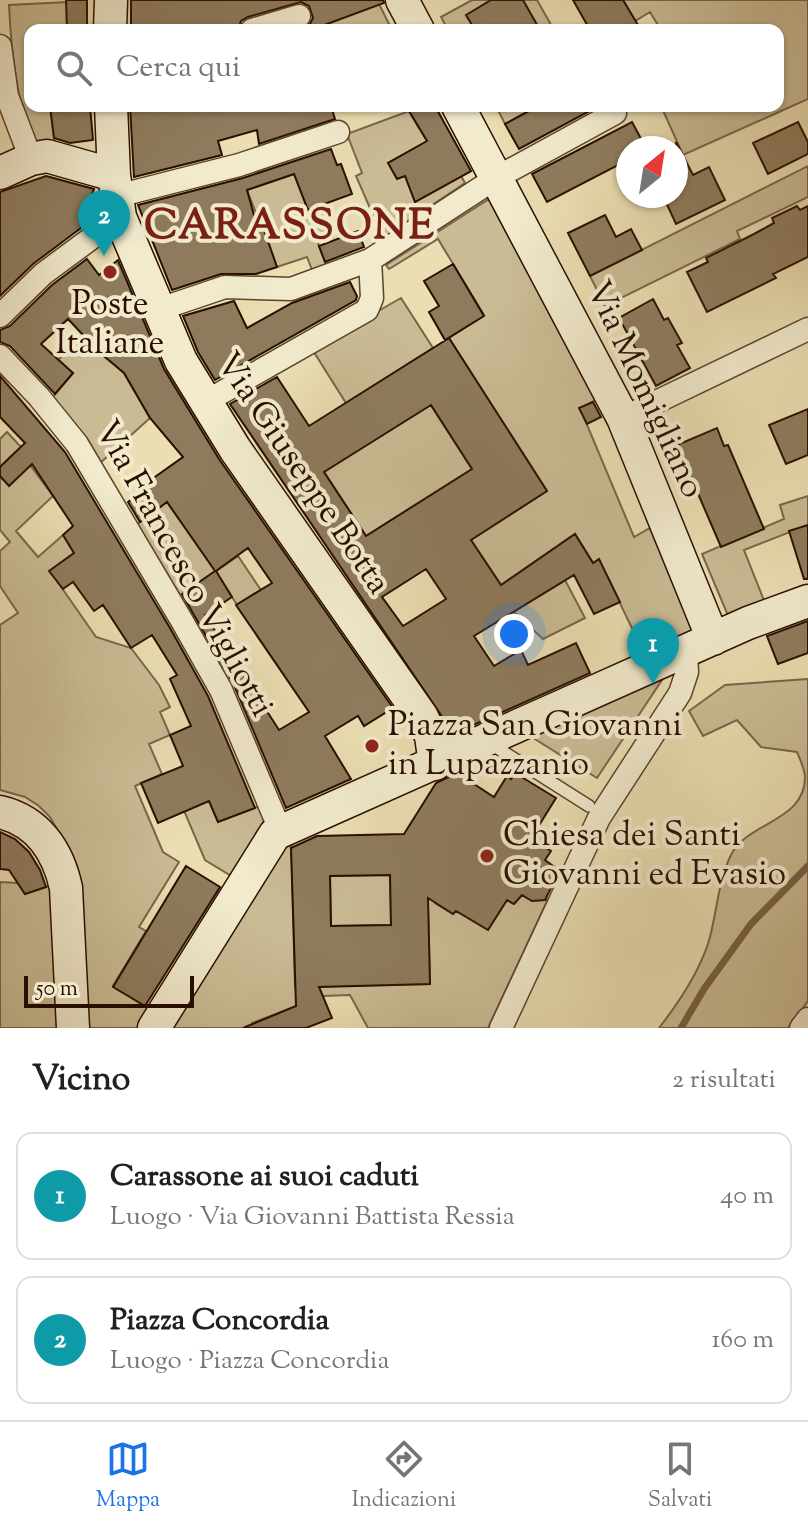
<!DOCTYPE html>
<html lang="it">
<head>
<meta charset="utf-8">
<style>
  :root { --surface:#fff; --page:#f2f2f2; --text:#202124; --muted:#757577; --line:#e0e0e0; --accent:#1a73e8 }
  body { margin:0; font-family:"Sorts Mill Goudy",serif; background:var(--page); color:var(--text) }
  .compass { position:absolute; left:616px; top:136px; width:72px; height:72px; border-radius:50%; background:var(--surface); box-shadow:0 2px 6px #0004; rotate:30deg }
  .scale { position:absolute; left:24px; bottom:20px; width:170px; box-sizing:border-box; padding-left:8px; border:4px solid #2a0f00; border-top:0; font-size:22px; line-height:28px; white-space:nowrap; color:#2a0f00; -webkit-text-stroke:6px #f1eacd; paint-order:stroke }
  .you { position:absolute; left:514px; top:634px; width:28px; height:28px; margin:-20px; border:6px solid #fff; border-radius:50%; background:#1a73e8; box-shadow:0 0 0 12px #1a73e833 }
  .badge { display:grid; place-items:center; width:52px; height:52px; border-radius:50%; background:var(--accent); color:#fff; font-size:26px; font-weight:700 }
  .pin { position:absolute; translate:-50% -66px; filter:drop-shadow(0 2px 4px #0008) }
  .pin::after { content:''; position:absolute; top:42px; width:28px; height:24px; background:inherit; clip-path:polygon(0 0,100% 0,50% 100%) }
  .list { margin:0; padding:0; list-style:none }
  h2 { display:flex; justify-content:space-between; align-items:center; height:104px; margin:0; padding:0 32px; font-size:34px }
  h2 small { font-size:26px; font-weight:400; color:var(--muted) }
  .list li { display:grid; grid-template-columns:52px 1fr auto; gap:24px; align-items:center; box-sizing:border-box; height:128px; margin:0 16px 16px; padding:0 16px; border:2px solid var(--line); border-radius:16px }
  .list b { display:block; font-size:30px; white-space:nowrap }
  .list p { margin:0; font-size:26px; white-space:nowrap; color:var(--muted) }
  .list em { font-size:26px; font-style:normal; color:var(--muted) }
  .icon { flex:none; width:44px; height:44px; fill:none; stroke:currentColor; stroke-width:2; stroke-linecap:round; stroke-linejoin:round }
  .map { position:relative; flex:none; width:808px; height:1028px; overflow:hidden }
  .search { position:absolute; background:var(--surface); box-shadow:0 2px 6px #0004; left:24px; right:24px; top:24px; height:88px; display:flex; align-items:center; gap:20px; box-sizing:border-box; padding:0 28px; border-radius:16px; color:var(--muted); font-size:30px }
  .sheet { height:392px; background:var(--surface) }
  nav { display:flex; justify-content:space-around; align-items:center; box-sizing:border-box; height:112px; border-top:2px solid var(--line); background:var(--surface); font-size:22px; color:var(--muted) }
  nav a { display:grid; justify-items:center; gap:4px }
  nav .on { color:var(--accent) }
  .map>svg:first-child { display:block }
  .green { fill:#c9bb94; stroke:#7a654a; stroke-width:2 }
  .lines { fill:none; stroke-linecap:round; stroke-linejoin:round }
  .stream { stroke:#766146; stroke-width:7 }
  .building { fill:#8e7b5d; stroke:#2a0f00; stroke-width:2; fill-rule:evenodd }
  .lane-casing { stroke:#5a432c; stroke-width:14 }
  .street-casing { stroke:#5a432c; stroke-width:25 }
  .secondary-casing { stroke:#2a0f00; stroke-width:35 }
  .lane { stroke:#f1eacd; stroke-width:11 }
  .street { stroke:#f1eacd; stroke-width:22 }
  .secondary { stroke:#f1eacd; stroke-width:32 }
  .poi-dot { fill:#8f2418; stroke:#f1eacd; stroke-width:3 }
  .labels { text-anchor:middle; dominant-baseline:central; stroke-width:8; stroke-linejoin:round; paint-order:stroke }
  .poi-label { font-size:34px; fill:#2a0f00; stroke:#f1eacd; text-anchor:start }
  .street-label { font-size:34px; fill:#2a0f00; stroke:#f1eacd }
  .district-label { font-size:42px; font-weight:bold; letter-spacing:2px; fill:#7a1f14; stroke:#f1eacd }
</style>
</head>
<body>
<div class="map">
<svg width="808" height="1028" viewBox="0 0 808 1028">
  <rect width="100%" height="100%" fill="#eadeb2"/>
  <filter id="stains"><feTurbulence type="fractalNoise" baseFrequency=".0025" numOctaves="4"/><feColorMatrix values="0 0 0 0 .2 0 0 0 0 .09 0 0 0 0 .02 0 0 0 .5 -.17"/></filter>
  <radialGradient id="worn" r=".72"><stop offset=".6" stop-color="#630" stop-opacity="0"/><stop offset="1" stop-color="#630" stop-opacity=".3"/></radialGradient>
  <!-- green -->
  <path class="green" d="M472,0H537L554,30H448L441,17Z
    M623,0H808V99L683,155L661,106H778V30H661L650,12L635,21Z
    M68,2L67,30H30V106H50L55,145L43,146L31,140C16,96 11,51 9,5Z
    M379,4L392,30H322L320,26Z
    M496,106H538L505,124Z
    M409,111L419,128L427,124L445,148L465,183L383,238L356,176L362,173L347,134Z
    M808,166V197L737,231L740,239L605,306L590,276Z
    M294,174L308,210L322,205L333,237L318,243L328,269L314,275L307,257L277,267L247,190Z
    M489,199L596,400L580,408L634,537L650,528L695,635L646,657L599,560L593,563L575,534L501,585L471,540L547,491L449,338L484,315L438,239L389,269L386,265Z
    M401,298L433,348L346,403L312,349Z
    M83,335L124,373L150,418L99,464L51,399L73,373L58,360Z
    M430,404L472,469L366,536L324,472Z
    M7,432L21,447L0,467V439Z
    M30,465L53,496L16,531L38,557L63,535L74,553L50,571L96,637L131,648L159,685L170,707L160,712L170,735L149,744L162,774L135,786L163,852L179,862L139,927L146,931L113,986L152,1011L141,1028H87L67,846L50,817L39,806L25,797L0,790V625L18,613L0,586V551L10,542L0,530V477L9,485Z
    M808,496V525L744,550L765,603L729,618L702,554L784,519L780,505Z
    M167,502L216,571L238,556L267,599L243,614L215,571L200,606L187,614L133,527Z
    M565,580L585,618L543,639L513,611Z
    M666,674L597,778L530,736Z
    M808,679V1001L788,1028H659C680,1001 701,970 710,937C717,910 719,877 732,853C750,821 806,821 805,776C804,768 800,759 797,752L761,747L737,720L703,736L689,711L725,685Z
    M205,791L218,822L259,806L265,823L233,877L205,860L176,792Z
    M291,837L295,987L430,984L427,864L435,903L453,914L457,908L465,916L488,930L507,900L514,904L522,895L532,901L548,899L488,1028H368L350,995L323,996L252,1023L253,1028H167Z
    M390,875L391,925L331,926L330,876Z
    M0,882L18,883L25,894L54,884L59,1028H0Z"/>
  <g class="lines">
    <!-- stream -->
    <path class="stream" d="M681,1028L704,989L751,924L808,866"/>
  </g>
  <!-- building -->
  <path class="building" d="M66,0H87V30H67Z
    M131,0H383L384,3L311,30H301L309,26L313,18L309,6L301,2L248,17L241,21L238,30H131Z
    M491,0H523L540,30H475L466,15Z
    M573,0H623L641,30H590Z
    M50,106H90L93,140L70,143L54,138Z
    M130,106H331L335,119L259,144L257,130L218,141L222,155L134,177Z
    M406,106H435L471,171L415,202L405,176L397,179L388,163L427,141Z
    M538,106H596L597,107L519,149L505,124Z
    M632,122L646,148H628V160L547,202L532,174Z
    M798,122L808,142V154L768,174L753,143Z
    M676,142L693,175L709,167L725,200L676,224L663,196H676Z
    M331,149L337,165L341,164L352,194L308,210L294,174L247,190L257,226L262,224L277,267L256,274H221L172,290L138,205L243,178Z
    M46,176L94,189L81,228L33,264L0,296V192Z
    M797,206L800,210L808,206V257L773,274L776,278L707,312L687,272L708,262L706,258L754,234L774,223L772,218Z
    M605,215L616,237L631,229L642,250L590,276L568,233Z
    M358,231L364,247L325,262L319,246Z
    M87,259L99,275L118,260L164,369L219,459L393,708L364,726L358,716L325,736L351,779L286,808L234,685L182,594L215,571L167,502L140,522L128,502L154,483L152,479L183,457L150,418L124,373L99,352L68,319L41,344L73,373L55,394L10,346L0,342V330L10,326L52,285ZM248,548L272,583L236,605L309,712L279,730L205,615L232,597L216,571Z
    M453,264L484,316L445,340L429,312L439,306L424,281Z
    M350,282L357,296L356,300L215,380L198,352L183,316L234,301L247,328L292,303Z
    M653,299L664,320L668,318L682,343L677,345L690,368L656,386L619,318Z
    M449,338L547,491L471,540L501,585L575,534L593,563L599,559L620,602L594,614L574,575L474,636L494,666L521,650L528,665L576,643L590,673L460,731L443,718L230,404L277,377L309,426ZM431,405L472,469L366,536L324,472ZM426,569L446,599L403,626L382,597Z
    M0,376L65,452L170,628L208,696L255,808L218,822L209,801L158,823L141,783L183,766L170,735L191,726L170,679L177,675L152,635L131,648L103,605L94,611L73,582L63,589L49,571L74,553L63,535L73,526L32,464L9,486L0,476V467L25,443L0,417Z
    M593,402L601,417L587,424L579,408Z
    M808,409V455L786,464L769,425Z
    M717,428L724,446L728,445L764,529L721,547L677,445Z
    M808,525V579H804L789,531Z
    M808,621V653L778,664L767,636Z
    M457,773L494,797L507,776L511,779L515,773L556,798L538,827L549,834L542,845L551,851L545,860L556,868L558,874L545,900L532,901L522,895L514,904L507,900L488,930L456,911L453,914L428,898L430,984L319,987L332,1018L306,1028H243L296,1006L291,848L317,836L404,834L436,783ZM390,875L391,925L331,926L330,876Z
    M0,832L15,839L29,852L40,870L46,887L25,894L9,870L0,869Z
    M186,866L220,887L145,1006L113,987Z"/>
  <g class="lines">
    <!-- lane casing -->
    <g class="lane-casing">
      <path id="lane" d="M491,744L589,806"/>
    </g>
    <!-- street casing -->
    <g class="street-casing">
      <path id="street" d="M252,30L299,16
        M0,46L7,96L31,159
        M117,196L239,165L338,132
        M157,310L225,287L291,289L370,260L496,178L615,113
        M0,316L43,274L120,217
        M0,356L39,397L77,444L182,621L221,690L281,832
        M205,402L367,310L372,298L370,260
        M623,418L808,329
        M501,1028L599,818L680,693L687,672L686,651
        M801,1028L808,1019"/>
    </g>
    <!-- secondary casing -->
    <g class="secondary-casing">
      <path id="secondary" d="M402,0L418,30
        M110,30L111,0
        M111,106L114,175L120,217L181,361L235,449L422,717L431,736L435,764
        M458,106L623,418L713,639
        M0,173L31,159L47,156L114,175
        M0,812C38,821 58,851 66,888L73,1028
        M154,1028L275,834L748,623L808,601"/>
    </g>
    <!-- lane -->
    <use href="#lane" class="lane"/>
    <!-- street -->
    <use href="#street" class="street"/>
    <!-- secondary -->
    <use href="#secondary" class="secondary"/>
  </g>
  <!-- markers -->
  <g class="poi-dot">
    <circle cx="110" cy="272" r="8"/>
    <circle cx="372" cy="746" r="8"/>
    <circle cx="487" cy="856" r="8"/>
  </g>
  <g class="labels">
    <!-- poi labels -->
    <g class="poi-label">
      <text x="110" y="305" text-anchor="middle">Poste<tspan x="110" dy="39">Italiane</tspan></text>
      <text x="388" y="726">Piazza San Giovanni<tspan x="388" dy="39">in Lupazzanio</tspan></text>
      <text x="503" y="836">Chiesa dei Santi<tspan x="503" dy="39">Giovanni ed Evasio</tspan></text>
    </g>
    <!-- street labels -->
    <g class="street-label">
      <text transform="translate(644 390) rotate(65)">Via Momigliano</text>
      <text transform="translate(302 474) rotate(56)">Via Giuseppe Botta</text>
      <text transform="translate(183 569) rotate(61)">Via Francesco Vigliotti</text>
    </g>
    <!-- district labels -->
    <g class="district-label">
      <text x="290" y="228">CARASSONE</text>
    </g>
  </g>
  <rect width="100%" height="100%" filter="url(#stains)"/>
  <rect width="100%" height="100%" fill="url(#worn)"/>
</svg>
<svg class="compass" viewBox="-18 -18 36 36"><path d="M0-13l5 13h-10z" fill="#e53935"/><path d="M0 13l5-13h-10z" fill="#757577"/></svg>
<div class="scale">50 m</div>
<div class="you"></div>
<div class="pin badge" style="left:653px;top:684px;background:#0f9aa8">1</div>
<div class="pin badge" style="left:104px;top:256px;background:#0f9aa8">2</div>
<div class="search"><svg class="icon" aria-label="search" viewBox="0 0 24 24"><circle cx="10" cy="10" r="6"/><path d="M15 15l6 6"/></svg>Cerca qui</div>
</div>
<section class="sheet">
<h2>Vicino<small>2 risultati</small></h2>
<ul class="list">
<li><span class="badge" style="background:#0f9aa8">1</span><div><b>Carassone ai suoi caduti</b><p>Luogo · Via Giovanni Battista Ressia</p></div><em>40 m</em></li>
<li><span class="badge" style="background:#0f9aa8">2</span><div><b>Piazza Concordia</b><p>Luogo · Piazza Concordia</p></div><em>160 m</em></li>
</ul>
</section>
<nav>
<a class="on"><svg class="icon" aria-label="map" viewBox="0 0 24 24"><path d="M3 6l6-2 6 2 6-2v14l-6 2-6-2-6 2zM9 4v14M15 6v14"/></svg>Mappa</a>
<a><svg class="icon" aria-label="directions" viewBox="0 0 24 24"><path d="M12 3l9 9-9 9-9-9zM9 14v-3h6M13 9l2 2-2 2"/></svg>Indicazioni</a>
<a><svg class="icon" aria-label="saved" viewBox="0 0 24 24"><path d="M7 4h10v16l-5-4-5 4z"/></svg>Salvati</a>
</nav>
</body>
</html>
